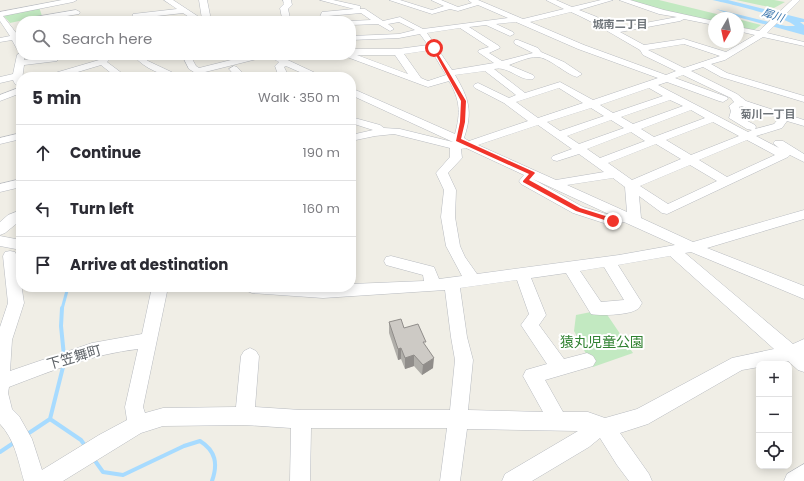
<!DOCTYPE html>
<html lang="en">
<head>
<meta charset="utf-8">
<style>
  :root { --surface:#fff; --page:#f2f2f3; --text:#2b2b33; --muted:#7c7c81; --line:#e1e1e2 }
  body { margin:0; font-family:Poppins,"Noto Sans JP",sans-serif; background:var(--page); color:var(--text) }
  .controls { position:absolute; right:12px; bottom:12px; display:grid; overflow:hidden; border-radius:8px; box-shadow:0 2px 10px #0003 }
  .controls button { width:36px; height:36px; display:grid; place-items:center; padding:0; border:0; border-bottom:1px solid var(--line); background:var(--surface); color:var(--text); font:20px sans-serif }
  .compass { position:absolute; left:708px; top:12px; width:36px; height:36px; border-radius:50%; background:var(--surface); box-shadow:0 2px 10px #0003; rotate:189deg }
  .stop { position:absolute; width:12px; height:12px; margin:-9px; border:3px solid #f1342a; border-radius:50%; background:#fff }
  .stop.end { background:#f1342a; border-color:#fff; box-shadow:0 1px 4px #0008 }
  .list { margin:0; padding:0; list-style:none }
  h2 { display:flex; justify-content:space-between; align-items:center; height:52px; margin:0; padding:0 16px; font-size:17px }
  h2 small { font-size:13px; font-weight:400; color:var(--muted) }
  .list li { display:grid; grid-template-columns:26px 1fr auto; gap:12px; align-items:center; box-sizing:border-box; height:56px; padding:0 16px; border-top:1px solid var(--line) }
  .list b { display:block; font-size:15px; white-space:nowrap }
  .list em { font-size:13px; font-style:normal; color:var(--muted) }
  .icon { flex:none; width:22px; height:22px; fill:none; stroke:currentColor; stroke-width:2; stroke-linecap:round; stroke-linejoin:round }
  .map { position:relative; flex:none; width:804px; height:481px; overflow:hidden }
  .search { position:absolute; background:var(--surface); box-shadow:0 2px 10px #0003; left:16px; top:16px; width:340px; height:44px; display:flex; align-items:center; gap:10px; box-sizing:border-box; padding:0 14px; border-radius:16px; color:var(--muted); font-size:15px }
  .panel { position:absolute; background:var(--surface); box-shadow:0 2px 10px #0003; left:16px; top:72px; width:340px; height:220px; border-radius:16px }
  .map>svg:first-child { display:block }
  .green { fill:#c2e9c1 }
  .water { fill:#a7dbff }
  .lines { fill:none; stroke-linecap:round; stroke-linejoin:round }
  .stream-far1 { stroke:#a7dbff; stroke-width:3 }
  .stream { stroke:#a7dbff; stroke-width:4 }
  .minor-casing { stroke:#b8bbc0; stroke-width:1 }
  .minor { fill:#fff; fill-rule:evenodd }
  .wall { fill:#b0aea9 }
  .shaded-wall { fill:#908d8a }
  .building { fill:#cdcac5; stroke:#908d8a }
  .route { fill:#f1342a }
  .labels { text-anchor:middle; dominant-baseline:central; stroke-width:4; stroke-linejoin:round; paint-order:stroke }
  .far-water-label { font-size:11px; font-style:italic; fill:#3b76ad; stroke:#fff }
  .far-neighbourhood-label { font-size:11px; font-weight:bold; fill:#6e7479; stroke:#fff }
  .near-park-label { font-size:14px; fill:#308231; stroke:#fff }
  .near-street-label { font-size:14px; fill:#5d6267; stroke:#fff }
</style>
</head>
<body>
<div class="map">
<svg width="804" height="481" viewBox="0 0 804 481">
  <rect width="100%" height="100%" fill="#f0eee6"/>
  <!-- green -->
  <path class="green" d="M627,0H659L733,18H714V22L660,10Z
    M736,0H774L785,2L774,8Z
    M39,7L42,16L10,23L3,15Z
    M738,19L761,25L754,30L738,27Z
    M596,311L606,313L633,353L593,367L574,331L576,315Z"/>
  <!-- water -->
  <path class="water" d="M712,0H728L804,19V22H800L804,25V35L734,16L716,9L786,26H795C787,17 726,3 712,0Z"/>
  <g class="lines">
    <!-- stream-far1 -->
    <path class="stream-far1" d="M62,309L68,287"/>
    <!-- stream -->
    <path class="stream" d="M62,308L61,326L64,356
      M64,363L50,419L81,440L86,447
      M26,435L50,419
      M0,452L15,442
      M93,458L103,472L123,475L184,446L200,441C216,451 218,464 212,481"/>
    <!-- minor casing -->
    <g class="minor-casing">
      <path id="minor" d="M62,0H77L73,2L3,16L17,34H21V52L18,51L12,40L0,42V38L10,36L0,21V12Z
        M164,0H173L202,19L199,0H207L210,15L209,21H195L183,13L139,18V21H131L133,14L177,9Z
        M283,0H291L292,5L288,9L290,18L288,21H280L282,18L280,8L284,4Z
        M320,0H333L360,6V9H365L383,21L400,17L423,29L508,18L478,5L458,11L450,9L432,14L389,0H400L432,10L444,6L431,0H441L458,7L472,3L468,0H478L523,19L564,9L546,0H556L572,7L601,0H613L579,10L597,17L613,29L677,17L659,14L619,0H630L664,10L714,21V25L684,19L680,21L620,32L644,45L684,39L726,52L755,35L738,31V27L759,31L792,0H800L767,33L804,42V46L763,37L725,60L711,64L727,73L804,96V102L721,77L703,67L691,71L737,94L746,101L804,120V126L787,121L782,128L756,136L779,148L773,143L775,141H783L804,154V162L790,155L788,157L667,214L662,213L639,196L641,218L693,242L804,210V219L707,248L804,286V299L691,252L685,253L793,344L804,339V372L798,370L788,361L773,364H759V367L742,370L648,424L620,433L649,474L652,481H629L617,465L600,438L589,447L532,481H502L505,474L578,431L467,429L460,481H440L447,428H311L310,481H290L291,428L245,425L163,426L141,433L63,481H24C18,460 15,440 0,424V327L8,303L3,256L5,252L10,251L15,252L17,256L24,303L12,340L10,371L92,343L142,334L152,287H168L143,407L145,413L163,408L236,407L241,356L244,351L250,348L256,351L259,356L255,407L301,410H450L455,360L451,337L445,290L323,298L252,293L247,291L244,287H351V284L424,281L423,275L386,265L384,261L386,257L391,256L434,267L439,279L462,276L446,246L441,217L444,190L436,173L450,157V148L394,134L375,136L351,141V135L373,130L351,123V117L380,125L384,128L400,129L453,142L351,95V88L455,134C461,112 460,100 449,81L428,87L425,86L347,57L346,55H351V49H398L428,45L420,34L399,38L351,40V36L399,34L415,30L399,22L388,24L394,29L390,31L378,24L351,25L350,21L371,20L361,13L328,16L326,21H318L322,12L354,9ZM571,12C594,22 617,37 640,50L643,55L676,71L666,75L584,45L530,22ZM516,22L578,49L658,78L593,100L560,82L525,93L494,69C508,65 520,82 533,79L535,77L533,75L509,65C517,62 528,57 537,57C549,57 565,74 577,77L582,74L564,62L541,52L538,48L518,40H515L514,42L515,44L533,53L502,61L489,53L500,48L499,46L469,27L486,25L510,36L514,34L513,32L496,24ZM460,28L489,47L479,50L478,52L494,63L452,70L427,33ZM684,44L720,56L684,68L648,50ZM431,50L446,75L428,81L421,78L404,54ZM357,55H395L408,74ZM485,71L516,95L509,98L478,83L475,84L473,86L475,88L504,103L528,121L469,141L464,138C473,111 469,99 455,75ZM683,75L731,98L734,102L729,106L731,111L729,118L747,129L752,130L748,132L658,85L667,82L719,101L723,102L728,99L727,97L675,78ZM559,88L583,103L538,118L516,102ZM649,88L663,96L613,113L600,105ZM670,100L683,106L633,124L621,117ZM741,106L779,118L774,124L755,129L756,127L755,125L740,117L741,111L739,107ZM591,108L604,116L560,131L547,122ZM691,110L705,118L654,137L641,129ZM611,120L624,128L579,144L567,136ZM713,122L739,136L691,155L666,140ZM538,125L572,149L553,156L551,158L553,160L557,161L579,154L604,172L556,180L478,145ZM631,132L645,141L600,158L587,149ZM747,140L775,155L727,177L699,160ZM656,144L681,159L632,180L608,163ZM466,148L524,175L519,181L521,184L573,213L613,226L624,222L675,245L619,255L477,274L465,257L460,246L455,217L456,190L448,173L462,158L461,149ZM690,165L717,181L668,204L640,186ZM613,178L625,187L627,212L567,185ZM533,179L613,216L583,207ZM670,256L774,349L732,358L637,409L605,418L588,412H563L545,380L593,366L596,361L593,356L587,353L564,359L539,325L546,315L531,278L566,273L591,314C600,316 628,315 636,310C639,309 640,306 642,303L618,265ZM604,267L624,300L601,302L580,271ZM517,280L529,314L521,325L547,364L526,370L523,376L543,412L468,410L473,360L467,337L460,288ZM138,349L125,407L127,420L99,435L42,470L32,439L19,416L12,409L8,393L9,387C51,371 93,354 138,349Z
        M76,10L80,12L79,14L36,21H22L23,19Z
        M21,52V55H25L24,60L59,55L57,61L24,65L21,87L15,84L13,80L0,83V77L13,74L17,55Z
        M105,55H114L107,62L127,77H116L101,65L61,77H46L48,75L99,60Z
        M133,55H142L148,61L182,77C164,77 144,69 133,55Z
        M182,55H190L196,66L199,68L251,55L262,56L261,58L197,74L189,69Z
        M266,55H277L324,77H311L286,66L284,67L289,77H279L275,66L279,62Z
        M234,66L237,67L246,77H236L229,69Z
        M21,87V93L0,101V95Z
        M21,133V139L0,144V138Z
        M21,179V187L0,192V184Z
        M21,210V220L5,233L0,235V222L8,215Z
        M0,236L21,240V250L0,246Z
        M804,464V481H784L787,474Z"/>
    </g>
    <!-- minor -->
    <use href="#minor" class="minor"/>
  </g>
  <!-- wall -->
  <path class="wall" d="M389,322L404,328L433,368L422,375L414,366L405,369L401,359L398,360L389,333Z"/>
  <!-- shaded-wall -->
  <path class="shaded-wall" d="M401,348V359L398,360V349Z
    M414,355V366L405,369V358Z
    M434,358L433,368L422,375L423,365Z"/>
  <!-- building -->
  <path class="building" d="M401,319L404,328L418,324L426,342H423L434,358L423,365L414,355L405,358L401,348L398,349L389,322Z"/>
  <!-- route -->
  <path class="route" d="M434,47L466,101L465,122L461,139L534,172L535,173L529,180L580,208L615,219V222H611L576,211L523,182V181L529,174L456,141L460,122L461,101L432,48Z"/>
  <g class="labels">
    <!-- far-water labels -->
    <g class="far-water-label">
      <text transform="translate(773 15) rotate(18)">犀川</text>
    </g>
    <!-- far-neighbourhood labels -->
    <g class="far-neighbourhood-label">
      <text x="620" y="24">城南二丁目</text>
      <text x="768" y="114">菊川一丁目</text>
    </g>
    <!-- near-park labels -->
    <g class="near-park-label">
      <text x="602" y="342">猿丸児童公園</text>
    </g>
    <!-- near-street labels -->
    <g class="near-street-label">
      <text transform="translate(74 357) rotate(-16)">下笠舞町</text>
    </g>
  </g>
</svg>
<div class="controls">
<button>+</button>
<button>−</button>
<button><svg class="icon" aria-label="locate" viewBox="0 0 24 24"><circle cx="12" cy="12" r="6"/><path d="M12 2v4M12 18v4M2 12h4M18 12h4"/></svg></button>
</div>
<svg class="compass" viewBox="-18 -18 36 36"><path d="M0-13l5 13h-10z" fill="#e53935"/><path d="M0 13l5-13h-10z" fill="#7c7c81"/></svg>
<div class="stop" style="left:434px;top:48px"></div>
<div class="stop end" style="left:613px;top:221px"></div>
<div class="search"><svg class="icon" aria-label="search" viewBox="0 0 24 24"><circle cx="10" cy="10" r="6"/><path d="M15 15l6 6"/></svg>Search here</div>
<section class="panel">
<h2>5 min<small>Walk · 350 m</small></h2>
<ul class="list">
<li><svg class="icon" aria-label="ahead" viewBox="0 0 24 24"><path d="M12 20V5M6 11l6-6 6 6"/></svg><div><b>Continue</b></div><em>190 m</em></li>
<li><svg class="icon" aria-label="left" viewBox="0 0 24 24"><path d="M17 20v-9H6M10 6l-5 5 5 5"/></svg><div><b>Turn left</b></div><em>160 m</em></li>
<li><svg class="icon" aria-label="arrive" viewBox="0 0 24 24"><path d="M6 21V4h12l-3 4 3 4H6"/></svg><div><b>Arrive at destination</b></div></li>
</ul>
</section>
</div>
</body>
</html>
